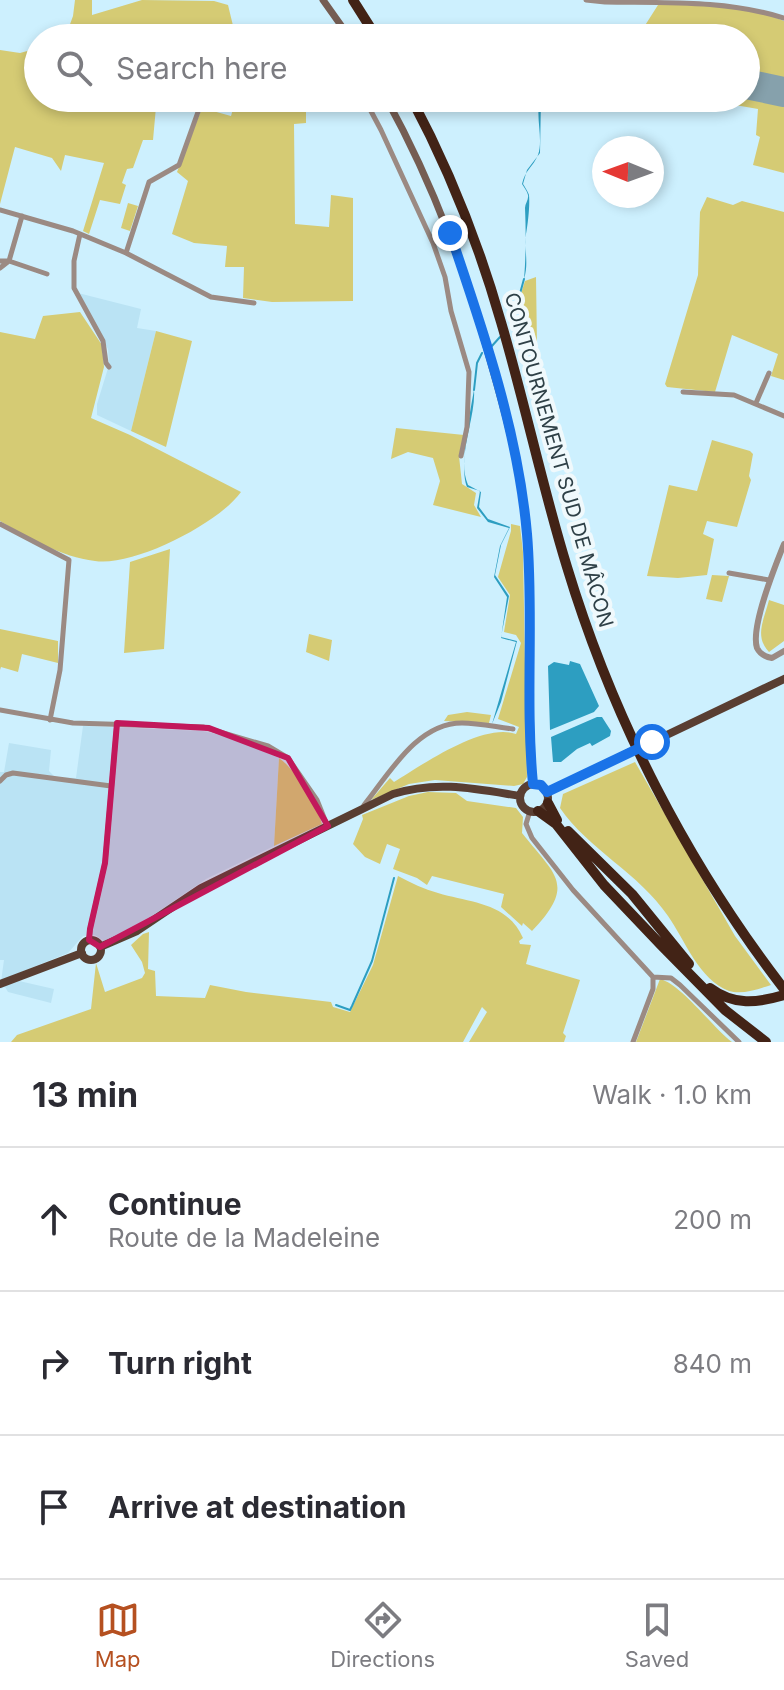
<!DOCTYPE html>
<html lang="en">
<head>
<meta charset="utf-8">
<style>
  :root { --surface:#fff; --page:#f2f2f3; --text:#2b2b33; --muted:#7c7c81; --line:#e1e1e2; --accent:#b55020 }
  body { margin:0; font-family:Inter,sans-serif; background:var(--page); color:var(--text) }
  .compass { position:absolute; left:592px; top:136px; width:72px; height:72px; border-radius:50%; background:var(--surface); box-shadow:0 4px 12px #0003; rotate:271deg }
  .stop { position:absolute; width:24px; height:24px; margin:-18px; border:6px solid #1a73e8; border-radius:50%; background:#fff }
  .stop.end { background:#1a73e8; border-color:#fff; box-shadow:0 2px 8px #0008 }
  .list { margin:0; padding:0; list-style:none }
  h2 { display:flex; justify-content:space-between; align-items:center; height:104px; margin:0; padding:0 32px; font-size:34px }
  h2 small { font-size:26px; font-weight:400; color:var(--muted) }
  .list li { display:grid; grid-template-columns:52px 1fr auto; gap:24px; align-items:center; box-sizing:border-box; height:144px; padding:0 32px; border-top:2px solid var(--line) }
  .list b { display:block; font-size:30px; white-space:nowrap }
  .list p { margin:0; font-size:26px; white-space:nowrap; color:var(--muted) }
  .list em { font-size:26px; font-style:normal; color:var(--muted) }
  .icon { flex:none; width:44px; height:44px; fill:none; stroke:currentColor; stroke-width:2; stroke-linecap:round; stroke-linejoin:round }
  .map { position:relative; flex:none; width:784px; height:1042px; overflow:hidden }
  .search { position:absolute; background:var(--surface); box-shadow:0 4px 12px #0003; left:24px; right:24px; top:24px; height:88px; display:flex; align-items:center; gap:20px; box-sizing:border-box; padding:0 28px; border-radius:44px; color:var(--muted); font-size:30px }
  .sheet { height:536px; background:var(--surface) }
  nav { display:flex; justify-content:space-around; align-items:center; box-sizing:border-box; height:112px; border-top:2px solid var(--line); background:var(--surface); font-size:22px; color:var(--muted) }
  nav a { display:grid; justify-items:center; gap:4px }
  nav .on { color:var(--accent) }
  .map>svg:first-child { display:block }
  .built { fill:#bae3f4 }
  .green { fill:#d5cb74 }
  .water { fill:#2d9ec1 }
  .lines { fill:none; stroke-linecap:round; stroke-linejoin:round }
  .stream { stroke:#2d9ec1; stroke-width:2 }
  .runway { stroke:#86a1ac; stroke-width:30 }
  .minor { stroke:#9b8a83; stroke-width:5 }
  .tertiary { stroke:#9b8a83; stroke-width:6 }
  .secondary { stroke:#755d53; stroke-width:7 }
  .primary { stroke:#593e32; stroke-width:8 }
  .motorway { stroke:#422316; stroke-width:10 }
  .primary-bridge { stroke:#593e32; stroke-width:8 }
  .route { stroke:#1a73e8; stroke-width:10 }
  .marked { fill:#c2185b; fill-opacity:0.2; stroke:#c2185b; stroke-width:6; stroke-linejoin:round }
  .labels { text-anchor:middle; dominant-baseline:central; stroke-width:8; stroke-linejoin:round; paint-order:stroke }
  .street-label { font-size:20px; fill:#2e4047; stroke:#f0f9fc }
</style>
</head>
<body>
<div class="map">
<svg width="784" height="1042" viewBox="0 0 784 1042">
  <rect width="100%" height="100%" fill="#cdf0fe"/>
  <!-- built -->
  <path class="built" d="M78,293L141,309L137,328L156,331L131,431L97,415V404L109,365L108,349Z
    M83,726L202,731L226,736L279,758L274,846L206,879L137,926L104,941L95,935L83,936L68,953L16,974L19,981L54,989L51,1003L8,992L5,987L0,989L4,960H0V772H4L9,743L51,750L49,771L55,777L76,778Z"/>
  <!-- green -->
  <path class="green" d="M75,0H92V15L142,0L214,1L228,5L236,38H65L73,16Z
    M708,3L758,11L784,21V173L753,165L760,137L756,135L758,109L695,98H746V38H637L658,5Z
    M38,48V98H201L197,110L156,107L153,140H143L133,168L127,169L122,183L126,185L120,204L100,200L89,234L83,231L104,163L65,155L61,171L52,158L15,147L0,204V50L20,53Z
    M241,98H258L306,107V123L294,124L295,224L329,227L331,195L353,198V301L272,302L243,298L244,267H225L227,246L194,243L172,234L188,181L177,172L202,108L231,116L233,109L224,107L226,102L240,104Z
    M707,197L733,205L742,201L784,212V380L771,376L778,354L732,335L715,392L667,387L665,384L698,275L700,212Z
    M128,203L138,206L130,231L121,228Z
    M536,277L537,346L518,303L525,281Z
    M80,312L102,345L104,367L91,418L130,435L241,492C219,523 134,567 95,561C61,557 29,538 0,521V332L35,339L43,316Z
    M156,331L192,341L166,447L131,431Z
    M396,428L464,435L459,456L462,484L476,493L474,505L481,517L433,505L440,481L433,458L408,452L391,459Z
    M712,440L750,451L753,454L749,476L751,480L737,527L707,521L703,534L714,539L707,575L678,578L647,576L669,485L697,491Z
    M511,524L520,526L523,552L527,777L523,784L514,786L435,780L409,784L371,800L390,778L394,782C422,765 483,722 516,734L519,727L498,719L521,643L516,635L504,632L510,595L498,577L511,531Z
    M170,549L164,649L124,653L130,562Z
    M712,575L729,576L722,602L706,599Z
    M769,600L784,605V641L769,652C754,636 764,620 769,600Z
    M0,629L58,641V663L22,654L18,672L1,667L0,670Z
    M309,634L332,640L329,661L306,652Z
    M467,712L491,715L489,723L444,721L448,715Z
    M279,758C295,769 317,804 322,824L274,846Z
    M635,762L735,936L771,985C758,989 742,995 729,991C699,980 685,940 668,916C639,873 589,850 560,808L563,794Z
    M428,792L456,793L467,801L516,808L523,817L522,833C555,875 577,884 532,931L523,923L522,926L501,907L504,894L432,876L427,885L417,878L393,869L400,849L387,844L380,864L365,857L353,844L363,819L362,815L409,796Z
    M398,876C411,883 424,889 438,893C471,903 507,902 523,938L519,941L520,944L531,945L526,964L580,980L563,1033L566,1036L564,1042H469L487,1012L482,1007L463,1042H11L17,1035L91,1009L96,963L105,992L142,978L145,973L142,962L131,945L143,934L149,932L148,969L155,971L156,996L205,998L210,985L246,992L331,1002L333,1007L350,1012L373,965Z
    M660,979C681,984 712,1027 732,1042H636Z"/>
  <!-- water -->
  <path class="water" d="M541,98L540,153L527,170L523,184C524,185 529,194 529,195C530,205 528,223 526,234C524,250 529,263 524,279C526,257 526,231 525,208C525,204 529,199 528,195C527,191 524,187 522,184C525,170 533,167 538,155C544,138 534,114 541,98Z
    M474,390C476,418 456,457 468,485L481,492L479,507L488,519L510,527L501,545L495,575L509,596L501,637L517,641L501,702L492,724L516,642L501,638L507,597L494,577L500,546L509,528L488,522L477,508L480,491L467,487C459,469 470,412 474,390Z
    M570,661L580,664L599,706L594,712L550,730L548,666L554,662L569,665Z
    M597,717H602L611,731L610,736L592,746L590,743L577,749L561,762H553L551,737Z"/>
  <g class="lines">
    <!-- stream -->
    <path class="stream" d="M513,319L524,279
      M491,347L500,337
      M474,390L477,363L482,353
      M336,1005L350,1010L352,1006L372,961L394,878"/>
    <!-- runway -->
    <path class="runway" d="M746,84L784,92"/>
    <!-- minor -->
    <path class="minor" d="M586,0L605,2C666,3 726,0 784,18
      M364,98L381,130L433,243L445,277L451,311L469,372L467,427L461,456
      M0,210L73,231L126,253L211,297L254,303
      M80,234L74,261V288L103,341L106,363L109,367
      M126,253L149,182L179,165L203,98
      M0,261H9L47,274
      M0,268L9,261L22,216
      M683,392L734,395L784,416
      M756,403L769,373
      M0,524L69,560L60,670L50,720
      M729,573L769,580
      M0,710L73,723L203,727L268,746L288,758L317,800L327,825
      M0,781L6,775L13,773L111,786
      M364,805C389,774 417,723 462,723C479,723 496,727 513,729
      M530,811L526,824L532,838L573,890L653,977V989L633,1042
      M89,940L90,929L105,863L117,723
      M653,977L671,978L680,985L739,1042"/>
    <!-- tertiary -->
    <path class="tertiary" d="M784,544C776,564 750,627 757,648C760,654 766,657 772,658L784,651"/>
    <!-- secondary -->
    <path class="secondary" d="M323,0L350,38
      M386,98C435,187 467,276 494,374C509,427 523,480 527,535C534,618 525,701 533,784"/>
    <!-- primary -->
    <path class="primary" d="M652,742L784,679
      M520 798a14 14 0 1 1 28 0a14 14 0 1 1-28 0Z
      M547,792L628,753
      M81 950a10 10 0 1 1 20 0a10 10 0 1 1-20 0Z
      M100,947L137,931L201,888L393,794C437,780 477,789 520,796
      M0,984L82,953"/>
    <!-- motorway -->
    <path class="motorway" d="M353,0L377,38
      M411,98C449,169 479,245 501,322C525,403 542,486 567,567C613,719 687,863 784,989
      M548,803L557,820
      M538,811L556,824L604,885L661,945L725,1010L766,1042
      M568,831L632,894L689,964
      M710,988C734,1006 757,1003 784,995"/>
    <!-- primary-bridge -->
    <path class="primary-bridge" d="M628,753L652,742"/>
  </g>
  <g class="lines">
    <!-- route -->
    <path class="route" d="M450,233C483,330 518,431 527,534C534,617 525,700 533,784L541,785L547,792L652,742"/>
  </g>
  <!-- marked area -->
  <path class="marked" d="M117,723L209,728L288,758L328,826L100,947L89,940L90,929L105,863Z"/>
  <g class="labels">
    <!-- street labels -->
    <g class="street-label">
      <text transform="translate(559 460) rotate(74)">CONTOURNEMENT SUD DE MÂCON</text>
    </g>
  </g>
</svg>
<svg class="compass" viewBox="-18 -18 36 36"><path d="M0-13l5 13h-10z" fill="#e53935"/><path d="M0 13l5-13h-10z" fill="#7c7c81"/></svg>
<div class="stop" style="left:652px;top:742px"></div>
<div class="stop end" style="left:450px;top:233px"></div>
<div class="search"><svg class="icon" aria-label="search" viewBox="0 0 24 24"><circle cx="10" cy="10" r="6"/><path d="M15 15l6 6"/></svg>Search here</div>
</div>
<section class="sheet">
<h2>13 min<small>Walk · 1.0 km</small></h2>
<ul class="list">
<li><svg class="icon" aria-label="ahead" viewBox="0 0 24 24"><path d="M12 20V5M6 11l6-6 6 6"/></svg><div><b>Continue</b><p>Route de la Madeleine</p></div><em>200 m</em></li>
<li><svg class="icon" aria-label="right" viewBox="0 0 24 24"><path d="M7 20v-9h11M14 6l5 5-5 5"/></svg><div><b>Turn right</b></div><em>840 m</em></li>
<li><svg class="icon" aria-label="arrive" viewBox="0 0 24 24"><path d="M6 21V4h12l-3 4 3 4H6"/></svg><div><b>Arrive at destination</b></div></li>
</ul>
</section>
<nav>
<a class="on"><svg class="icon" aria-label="map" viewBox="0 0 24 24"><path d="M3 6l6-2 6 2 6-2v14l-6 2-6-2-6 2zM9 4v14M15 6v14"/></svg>Map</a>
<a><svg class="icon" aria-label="directions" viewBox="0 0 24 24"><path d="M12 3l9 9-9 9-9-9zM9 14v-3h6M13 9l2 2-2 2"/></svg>Directions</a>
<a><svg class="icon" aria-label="saved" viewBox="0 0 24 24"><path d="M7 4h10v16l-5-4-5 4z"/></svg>Saved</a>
</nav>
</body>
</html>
